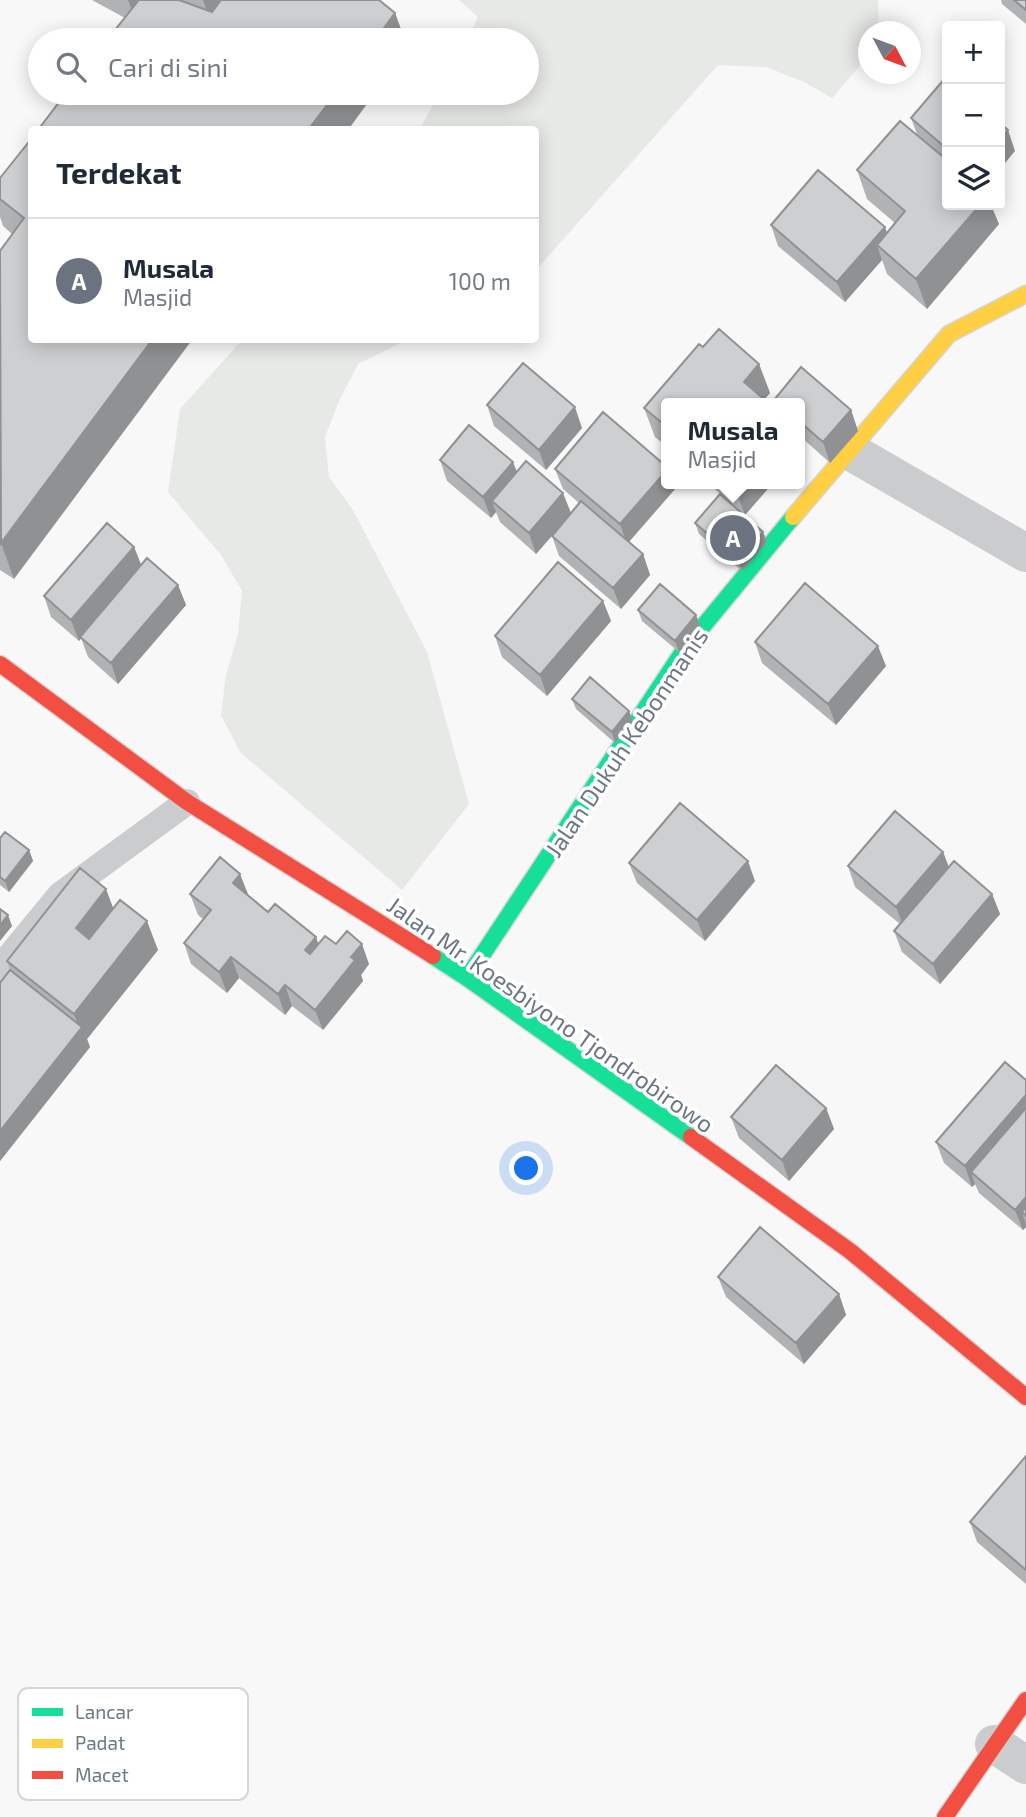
<!DOCTYPE html>
<html lang="id">
<head>
<meta charset="utf-8">
<style>
  :root { --surface:#fff; --page:#f6f6f7; --text:#1f2937; --muted:#747a83; --line:#e0e1e3; --accent:#1a73e8 }
  body { margin:0; font-family:"Exo 2",sans-serif; background:var(--page); color:var(--text) }
  .controls { position:absolute; right:21px; top:21px; display:grid; overflow:hidden; border-radius:7px; box-shadow:0 4px 18px #0003 }
  .controls button { width:63px; height:63px; display:grid; place-items:center; padding:0; border:0; border-bottom:2px solid var(--line); background:var(--surface); color:var(--text); font:35px sans-serif }
  .compass { position:absolute; left:858px; top:21px; width:63px; height:63px; border-radius:50%; background:var(--surface); box-shadow:0 4px 18px #0003; rotate:131deg }
  .you { position:absolute; left:527px; top:1169px; width:24px; height:24px; margin:-18px; border:5px solid #fff; border-radius:50%; background:#1a73e8; box-shadow:0 0 0 10px #1a73e833 }
  .badge { display:grid; place-items:center; width:46px; height:46px; border-radius:50%; background:var(--accent); color:#fff; font-size:23px; font-weight:700 }
  .pin { position:absolute; translate:-50% -50%; border:4px solid #fff; box-shadow:0 2px 7px #0006 }
  .popup { position:absolute; left:661px; top:398px; width:144px; height:91px; box-sizing:border-box; display:grid; place-content:center; border-radius:7px; background:var(--surface); filter:drop-shadow(0 2px 5px #0005); font-size:23px; white-space:nowrap; color:var(--muted) }
  .popup b { font-size:26px; color:var(--text) }
  .popup::after { content:''; position:absolute; left:50%; top:100%; margin-left:-14px; border:14px solid transparent; border-top-color:var(--surface) }
  .list { margin:0; padding:0; list-style:none }
  h2 { display:flex; justify-content:space-between; align-items:center; height:91px; margin:0; padding:0 28px; font-size:30px }
  h2 small { font-size:23px; font-weight:400; color:var(--muted) }
  .list li { display:grid; grid-template-columns:46px 1fr auto; gap:21px; align-items:center; box-sizing:border-box; height:126px; padding:0 28px; border-top:2px solid var(--line) }
  .list b { display:block; font-size:26px; white-space:nowrap }
  .list p { margin:0; font-size:23px; white-space:nowrap; color:var(--muted) }
  .list em { font-size:23px; font-style:normal; color:var(--muted) }
  .icon { flex:none; width:38px; height:38px; fill:none; stroke:currentColor; stroke-width:2; stroke-linecap:round; stroke-linejoin:round }
  .map { position:relative; flex:none; width:1026px; height:1817px; overflow:hidden }
  .search { position:absolute; background:var(--surface); box-shadow:0 4px 18px #0003; left:28px; top:28px; width:511px; height:77px; display:flex; align-items:center; gap:18px; box-sizing:border-box; padding:0 24px; border-radius:38px; color:var(--muted); font-size:26px }
  .panel { position:absolute; background:var(--surface); box-shadow:0 4px 18px #0003; left:28px; top:126px; width:511px; height:217px; border-radius:7px }
  .map>svg:first-child { display:block }
  .green { fill:#e7e9e6 }
  .lines { fill:none; stroke-linecap:round; stroke-linejoin:round }
  .fast-casing { stroke:#d4d5d5; stroke-width:19 }
  .slow-casing { stroke:#d4d5d5; stroke-width:19 }
  .jam-casing { stroke:#d4d5d5; stroke-width:19 }
  .lane { stroke:#cbccce; stroke-width:26 }
  .street { stroke:#cbccce; stroke-width:38 }
  .fast { stroke:#16e098; stroke-width:16 }
  .slow { stroke:#ffcf43; stroke-width:16 }
  .jam { stroke:#f24e42; stroke-width:16 }
  .wall { fill:#b1b2b3 }
  .shaded-wall { fill:#909192 }
  .building { fill:#cecfd0; stroke:#909192; stroke-width:2 }
  .labels { text-anchor:middle; dominant-baseline:central; stroke-width:7; stroke-linejoin:round; paint-order:stroke }
  .street-label { font-size:24px; fill:#6c7884; stroke:#fff }
  .key { fill:#fff; stroke:#d3d6da; stroke-width:2 }
  .key-label { font-size:19px; fill:#6c7884 }
</style>
</head>
<body>
<div class="map">
<svg width="1026" height="1817" viewBox="0 0 1026 1817">
  <rect width="100%" height="100%" fill="#f8f8f8"/>
  <!-- green -->
  <path class="green" d="M459,0H878L879,31L869,32L868,51L858,68L832,98L804,82L766,67L718,65L536,270V130L420,129L439,93H527V40H466L478,17Z
    M242,340H407L358,364L339,401L325,437L329,477L353,510L427,652L469,804L402,890L240,752L221,715L226,675L238,634L242,591L221,555L168,492L180,409Z"/>
  <g class="lines">
    <!-- fast casing -->
    <g class="fast-casing">
      <path id="fast" d="M433,956L467,978L691,1137
        M467,978L686,647L793,517"/>
    </g>
    <!-- slow casing -->
    <g class="slow-casing">
      <path id="slow" d="M793,517L949,334L1026,294"/>
    </g>
    <!-- jam casing -->
    <g class="jam-casing">
      <path id="jam" d="M0,664L187,802L433,956
        M691,1137L850,1251L1026,1397
        M945,1817L1026,1700"/>
    </g>
    <!-- lane -->
    <path class="lane" d="M0,968L60,895L187,802"/>
    <!-- street -->
    <path class="street" d="M848,450L1026,553
      M994,1744L1026,1765"/>
    <!-- fast -->
    <use href="#fast" class="fast"/>
    <!-- slow -->
    <use href="#slow" class="slow"/>
    <!-- jam -->
    <use href="#jam" class="jam"/>
  </g>
  <!-- wall -->
  <path class="wall" d="M92,0H379L395,13L405,40H107L125,18Z
    M1001,0H1026V24L1002,4Z
    M947,78V205L999,224L927,309L887,274L882,260L845,302L778,246L771,225L885,227L887,233L895,223L867,199L857,170L917,134L911,118Z
    M32,138L14,579L0,570V251L12,234L3,226L0,217V178Z
    M703,347L759,364L770,393L764,400L667,403V447L655,437L644,408Z
    M801,367L851,410L858,431L830,463L800,436V403H775L774,400Z
    M487,405L582,428L546,470L494,426Z
    M440,460L517,472L570,513L579,503L563,489L555,469L667,484H674L675,489L629,542L643,554L650,575L621,609L559,556L552,536L536,554L500,522L496,512L491,518L447,481Z
    M709,484H772L745,515Z
    M695,523L763,532L767,542L742,571L699,534Z
    M134,547L141,565L178,585L186,605L118,684L88,657L81,638L79,641L51,617L44,596Z
    M603,601L611,621L547,696L502,657L495,636Z
    M638,610L696,615L700,626L679,652L642,621Z
    M755,642L886,666L836,725L762,663Z
    M572,699L629,711L633,722L615,743L576,709Z
    M0,838L29,850L33,861L9,892L0,885Z
    M943,852L949,867L992,894L1000,914L940,984L902,952L894,931L900,924L855,887L848,866Z
    M629,863L755,881L705,941L637,883Z
    M240,874L247,895L268,912L316,937L318,944H336L369,964L361,975L363,981L323,1030L292,1006L285,1015L239,978L227,993L191,964L184,943L203,919L198,915L190,894Z
    M113,908L158,950L87,1039L90,1047L0,1161V983L10,970L7,961Z
    M1026,1080V1227L1023,1230L979,1193L975,1184L972,1187L944,1163L936,1142Z
    M826,1108L834,1129L789,1181L739,1138L731,1117Z
    M718,1277L839,1294L846,1315L804,1364L726,1297Z
    M1026,1456V1584L977,1542L970,1522Z"/>
  <!-- shaded-wall -->
  <path class="shaded-wall" d="M128,0H160L137,24Z
    M203,0H222L210,20Z
    M395,13L405,40H375Z
    M336,93H375L348,130H308Z
    M1008,130L1015,151L1000,169V139Z
    M980,205H991L999,224L927,309L916,279Z
    M885,227L892,248L877,245L882,260L845,302L837,282Z
    M152,340H192L14,579L1,543Z
    M759,364L770,393L761,403L744,382Z
    M575,407L582,428L546,470L539,450Z
    M851,410L858,431L830,463L823,442Z
    M513,462L521,482L492,501L496,512L491,518L483,497Z
    M667,470V484H674L675,489L627,544L620,524Z
    M736,484H772L745,515L734,485Z
    M563,493L571,513L536,554L529,533Z
    M763,532L767,542L742,571L738,560Z
    M134,547L142,567L79,641L71,620Z
    M643,554L650,575L621,609L613,588Z
    M178,585L186,605L118,684L111,663Z
    M603,601L611,621L547,696L540,675Z
    M696,615L700,626L679,652L675,641Z
    M878,646L886,666L836,725L828,704Z
    M629,711L633,722L615,743L612,732Z
    M29,850L33,861L9,892L5,881Z
    M943,852L951,873L904,928L896,907Z
    M748,861L755,881L705,941L697,920Z
    M240,874L248,894L240,904L233,883Z
    M106,889L117,918L86,957L76,928Z
    M992,894L1000,914L940,984L933,964Z
    M8,915L12,926L0,941V925Z
    M147,921L158,950L87,1039L90,1047L0,1161V1131L80,1030L74,1014Z
    M316,937L323,958L313,971L305,950Z
    M362,944L369,964L361,975L363,981L323,1030L315,1010L351,957Z
    M231,957L239,978L227,993L219,972Z
    M285,985L292,1006L285,1015L278,994Z
    M1026,1095V1124L971,1172L975,1184L972,1187L965,1166Z
    M826,1108L834,1129L789,1181L782,1160Z
    M1026,1197V1216L1022,1212L1026,1225V1227L1023,1230L1015,1210Z
    M839,1294L846,1315L804,1364L796,1343Z"/>
  <!-- building -->
  <path class="building" d="M139,0H179L212,12L221,0H379L395,13L375,40H107Z
    M1014,0H1026V10Z
    M946,77L947,78V149L911,118Z
    M66,93H336L308,130H38Z
    M900,121L947,160V205H980L916,279L877,245L905,211L857,170Z
    M1000,123L1008,130L1000,139Z
    M32,138V340H152L1,543L0,251L24,218L0,199V178Z
    M818,170L885,227L837,282L771,225Z
    M719,329L759,364L744,382L768,403H667V427L644,408L699,344L703,347Z
    M523,363L575,407L539,450L487,405Z
    M801,367L851,410L823,442L800,422V403H778L774,400Z
    M603,412L667,467V470L620,524L555,469Z
    M469,425L513,462L483,497L440,460Z
    M526,461L563,493L529,533L492,501Z
    M720,494L763,532L738,560L695,523Z
    M581,501L643,554L613,588L552,536Z
    M107,523L134,547L71,620L44,596Z
    M147,558L178,585L111,663L80,637Z
    M558,562L603,601L540,675L495,636Z
    M805,583L878,646L828,704L755,642Z
    M660,584L696,615L675,641L638,610Z
    M590,677L629,711L612,732L572,699Z
    M680,803L748,861L697,920L629,863Z
    M895,811L943,852L896,907L848,866Z
    M5,832L29,850L5,881L0,877V838Z
    M220,857L240,874L233,883L268,912L275,904L316,937L305,950L310,954L325,936L336,944L347,931L362,944L351,957L355,960L315,1010L285,985L278,994L231,957L219,972L184,943L211,910L190,894Z
    M954,861L992,894L933,964L894,931Z
    M80,868L106,889L76,928L89,939L120,900L147,921L74,1014L7,961Z
    M0,909L8,915L0,925Z
    M10,970L82,1027L0,1131V983Z
    M1005,1062L1026,1080V1095L965,1166L936,1142Z
    M776,1065L826,1108L782,1160L731,1117Z
    M1026,1108V1197L1015,1210L971,1172Z
    M1026,1207V1216L1022,1212Z
    M760,1227L839,1294L796,1343L718,1277Z
    M1026,1456V1570L970,1522Z"/>
  <g class="labels">
    <!-- street labels -->
    <g class="street-label">
      <text transform="translate(626 742) rotate(-56)">Jalan Dukuh Kebonmanis</text>
      <text transform="translate(551 1014) rotate(35)">Jalan Mr. Koesbiyono Tjondrobirowo</text>
    </g>
  </g>
  <!-- legend -->
  <rect x="18" y="1688" width="230" height="112" rx="10" class="key"/>
  <rect x="32" y="1708" width="31" height="8" fill="#16e098"/>
  <rect x="32" y="1739" width="31" height="9" fill="#ffcf43"/>
  <rect x="32" y="1771" width="31" height="8" fill="#f24e42"/>
  <g class="key-label">
    <text x="75" y="1719">Lancar</text>
    <text x="75" y="1750">Padat</text>
    <text x="75" y="1782">Macet</text>
  </g>
</svg>
<div class="controls">
<button>+</button>
<button>−</button>
<button><svg class="icon" aria-label="layers" viewBox="0 0 24 24"><path d="M12 4l9 5-9 5-9-5zM3 14l9 5 9-5"/></svg></button>
</div>
<svg class="compass" viewBox="-18 -18 36 36"><path d="M0-13l5 13h-10z" fill="#e53935"/><path d="M0 13l5-13h-10z" fill="#747a83"/></svg>
<div class="you"></div>
<div class="pin badge" style="left:733px;top:538px;background:#6b7280">A</div>
<div class="popup"><b>Musala</b>Masjid</div>
<div class="search"><svg class="icon" aria-label="search" viewBox="0 0 24 24"><circle cx="10" cy="10" r="6"/><path d="M15 15l6 6"/></svg>Cari di sini</div>
<section class="panel">
<h2>Terdekat<small></small></h2>
<ul class="list">
<li><span class="badge" style="background:#6b7280">A</span><div><b>Musala</b><p>Masjid</p></div><em>100 m</em></li>
</ul>
</section>
</div>
</body>
</html>
